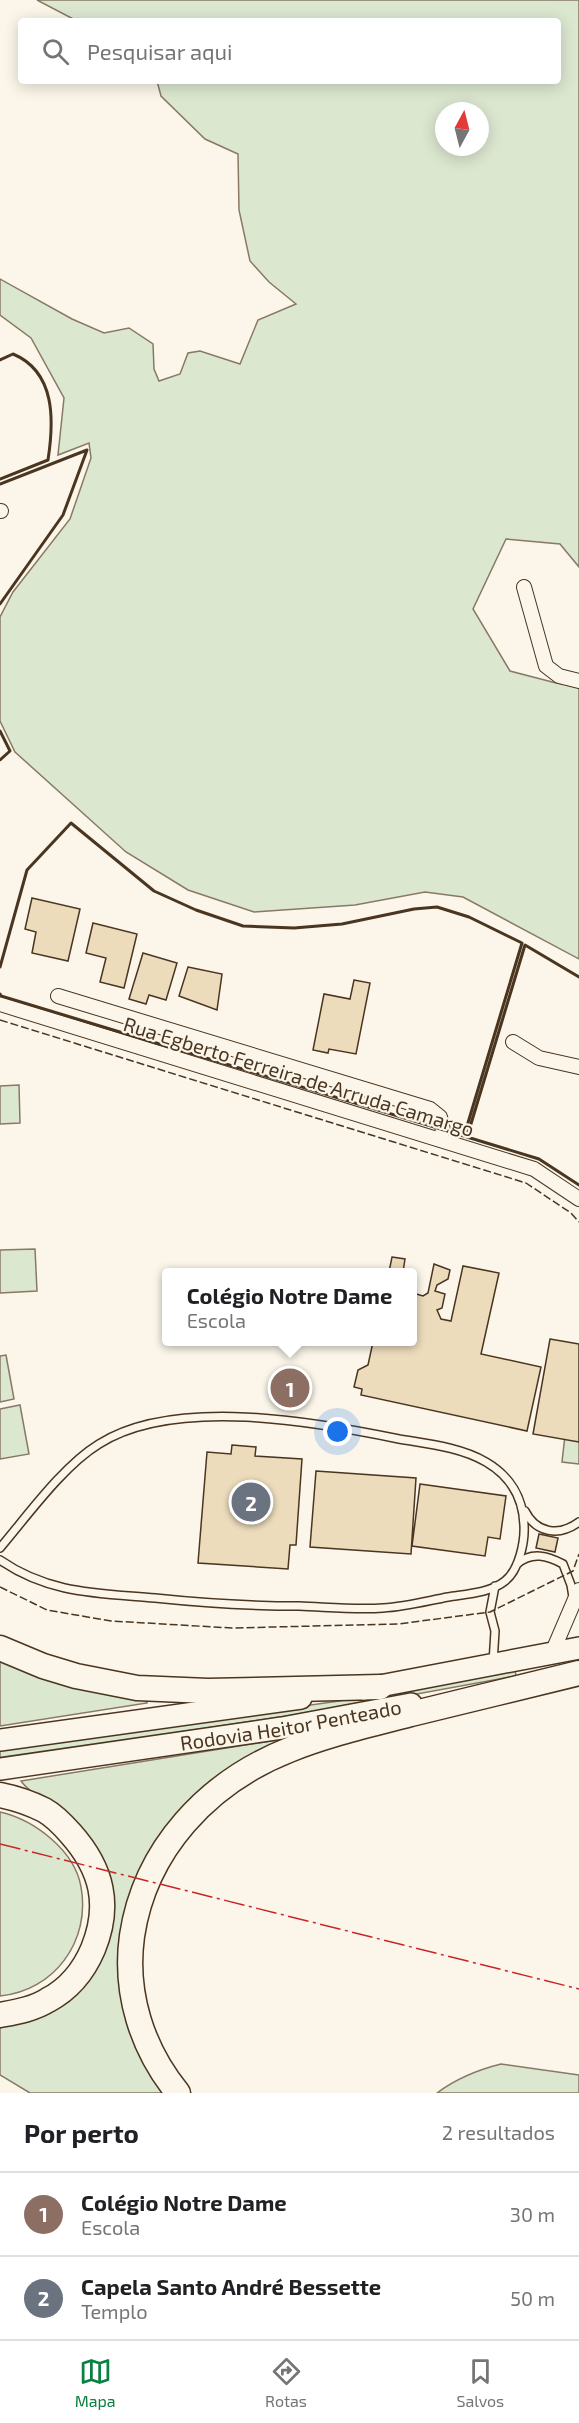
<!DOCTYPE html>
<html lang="pt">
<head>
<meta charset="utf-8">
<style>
  :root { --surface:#fff; --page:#f6f6f6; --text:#202124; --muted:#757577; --line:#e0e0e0; --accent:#0b8043 }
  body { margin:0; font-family:"Exo 2",sans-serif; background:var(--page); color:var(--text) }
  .compass { position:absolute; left:435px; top:102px; width:54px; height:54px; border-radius:50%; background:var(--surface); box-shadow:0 3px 15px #0003; rotate:7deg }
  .you { position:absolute; left:338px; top:1432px; width:21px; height:21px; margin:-15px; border:4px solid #fff; border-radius:50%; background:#1a73e8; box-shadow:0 0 0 9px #1a73e833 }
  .badge { display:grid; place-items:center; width:39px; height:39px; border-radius:50%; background:var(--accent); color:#fff; font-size:20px; font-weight:700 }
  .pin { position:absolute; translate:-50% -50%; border:3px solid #fff; box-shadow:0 2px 6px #0006 }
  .popup { position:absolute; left:162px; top:1268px; width:255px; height:78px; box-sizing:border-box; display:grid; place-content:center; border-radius:6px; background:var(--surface); filter:drop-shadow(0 2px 4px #0005); font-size:20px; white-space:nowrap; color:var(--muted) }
  .popup b { font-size:22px; color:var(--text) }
  .popup::after { content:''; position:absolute; left:50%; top:100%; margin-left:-12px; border:12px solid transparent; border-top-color:var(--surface) }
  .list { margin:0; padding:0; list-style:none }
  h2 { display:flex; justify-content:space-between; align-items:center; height:78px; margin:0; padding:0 24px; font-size:26px }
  h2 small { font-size:20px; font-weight:400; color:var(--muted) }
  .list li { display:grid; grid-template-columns:39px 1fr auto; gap:18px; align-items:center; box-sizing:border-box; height:84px; padding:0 24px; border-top:2px solid var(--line) }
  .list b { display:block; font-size:22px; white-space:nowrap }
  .list p { margin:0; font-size:20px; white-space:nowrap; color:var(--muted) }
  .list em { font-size:20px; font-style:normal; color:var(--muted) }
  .icon { flex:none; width:33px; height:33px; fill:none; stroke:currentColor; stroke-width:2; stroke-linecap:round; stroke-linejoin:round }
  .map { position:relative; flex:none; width:579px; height:2093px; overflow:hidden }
  .search { position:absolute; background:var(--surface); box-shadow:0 3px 15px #0003; left:18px; right:18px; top:18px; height:66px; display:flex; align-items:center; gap:15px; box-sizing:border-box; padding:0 21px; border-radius:6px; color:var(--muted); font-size:22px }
  .sheet { height:246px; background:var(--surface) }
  nav { display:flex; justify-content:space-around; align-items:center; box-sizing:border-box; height:84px; border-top:2px solid var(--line); background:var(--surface); font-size:16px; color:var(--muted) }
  nav a { display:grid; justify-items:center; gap:3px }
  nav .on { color:var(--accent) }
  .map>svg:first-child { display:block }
  .green { fill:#dce7d0; stroke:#887966; stroke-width:1.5; fill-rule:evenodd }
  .building { fill:#ecdcbc; stroke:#4a3520; stroke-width:1.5 }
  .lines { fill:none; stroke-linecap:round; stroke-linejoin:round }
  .lane-casing { stroke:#4a3520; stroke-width:10 }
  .street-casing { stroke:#4a3520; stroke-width:16 }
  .primary-casing { stroke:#4a3520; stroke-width:24 }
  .highway-casing { stroke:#4a3520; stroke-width:27 }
  .lane { stroke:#fbf6e9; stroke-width:7 }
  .street { stroke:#fbf6e9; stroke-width:14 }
  .primary { stroke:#fbf6e9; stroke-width:21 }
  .highway { stroke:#fbf6e9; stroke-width:24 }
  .fence { stroke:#4a3520; stroke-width:1.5; stroke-dasharray:8 3; stroke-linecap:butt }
  .wall { stroke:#4a3520; stroke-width:3 }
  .power { stroke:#c62828; stroke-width:1.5; stroke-dasharray:21 4.5 3 4.5; stroke-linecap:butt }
  .labels { text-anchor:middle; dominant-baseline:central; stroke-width:4.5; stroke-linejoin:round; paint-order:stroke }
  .street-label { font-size:20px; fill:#4a3520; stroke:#fbf6e9 }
</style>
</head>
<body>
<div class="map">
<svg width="579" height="2093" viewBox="0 0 579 2093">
  <rect width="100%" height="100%" fill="#fbf6e9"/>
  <!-- green -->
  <path class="green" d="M37,0H579V567L560,544L506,539L473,609L510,671L556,683L579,686V959L463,897L425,892L355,905L254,912L188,890L126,852L15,752L0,721V617L13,592L70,519L91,458L89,443L58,455L64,398L31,338L0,315V279L72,319L104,333L129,328L153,344L154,369L159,381L180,374L188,353L200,351L240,364L258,320L296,304L269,282L250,261L239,210L238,154L205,139L161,96L157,81H558V21H77ZM444,111H480V147H444Z
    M19,1085L20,1123L0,1124V1086Z
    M35,1249L37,1291L0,1293V1250Z
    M6,1355L14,1399L0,1402V1356Z
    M573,1364H579V1464L562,1462Z
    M20,1405L29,1454L0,1459V1409Z
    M0,1657L143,1696L147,1703L0,1726Z
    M515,1670L516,1676L340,1708L0,1759V1749L339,1701Z
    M277,1740L283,1746L229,1773L127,1915L164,2093H30L0,2075V2026L108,1939L61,1809C48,1800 30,1794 21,1781Z
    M0,1812C35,1820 75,1851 81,1887C91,1941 54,1991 0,1996Z
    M501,2064L579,2075V2093H437C457,2078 477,2070 501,2064Z"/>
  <!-- building -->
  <path class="building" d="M32,898L80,909L68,961L32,953L36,932L25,929Z
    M93,923L137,934L124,988L100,982L106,958L86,953Z
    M143,953L177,963L166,1000L149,995L146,1004L129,999Z
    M188,967L222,974L217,1010L179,996Z
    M354,980L370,983L356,1054L329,1049L328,1053L313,1050L324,994L350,999Z
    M392,1257L405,1259L403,1272H389Z
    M434,1264L450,1270L448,1279L437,1285L435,1291L445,1294L442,1308L437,1310L441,1319L451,1321L463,1266L499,1273L481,1354L541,1367L527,1431L361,1395L362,1389L354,1387L358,1370L368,1365L373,1342H413V1293L423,1296L428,1293Z
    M550,1339L579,1344V1442L533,1434Z
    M232,1445L256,1447L255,1456L302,1459L296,1545H290L288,1569L198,1563L207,1452L231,1454Z
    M316,1471L416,1478L411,1554L310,1547Z
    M420,1484L506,1496L500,1539L488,1537L485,1556L412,1546Z
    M539,1534L558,1538L555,1552L536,1548Z"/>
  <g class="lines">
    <!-- lane casing -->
    <g class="lane-casing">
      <path id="lane" d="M525,1511C536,1533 559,1537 579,1522
        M0,1548C28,1515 63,1466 99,1444C175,1396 316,1422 399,1439C428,1444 460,1447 486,1462C510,1476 523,1498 524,1525C525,1542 519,1570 505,1581C490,1593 467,1594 448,1597C427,1601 405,1607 383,1608C355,1610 327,1607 299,1606C251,1606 203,1603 155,1598C98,1593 49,1594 0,1560
        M517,1564C532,1551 548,1556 563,1564L571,1585L573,1597
        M493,1663L495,1631L490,1612L495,1586"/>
    </g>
    <!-- street casing -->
    <g class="street-casing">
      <path id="street" d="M0,511H1
        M524,587L546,666L559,676L579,681
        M58,996L430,1109L440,1117L443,1130L440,1140
        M0,1004L534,1169L579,1199
        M513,1042L539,1058L579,1067
        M552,1653L579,1590"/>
    </g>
    <!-- primary casing -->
    <g class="primary-casing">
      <g id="primary">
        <path d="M364,1689L579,1648"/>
        <path d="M0,1740L301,1698"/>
        <path id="s1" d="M0,1769L282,1728L411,1704"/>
      </g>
    </g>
    <!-- highway casing -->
    <g class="highway-casing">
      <path id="highway" d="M0,1648L43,1666L76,1676L137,1688L208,1691L380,1687
        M0,1795C15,1798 30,1803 44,1810C53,1815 64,1826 71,1834C102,1869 111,1905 93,1949C84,1970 69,1989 48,2000C34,2009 16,2012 0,2015
        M178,2093C142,2049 124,1993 132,1936C145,1849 208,1782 289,1750C328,1734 370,1725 411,1714C467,1700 523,1687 579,1673"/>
    </g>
    <!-- lane -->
    <use href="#lane" class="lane"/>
    <!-- street -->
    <use href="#street" class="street"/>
    <!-- primary -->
    <use href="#primary" class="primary"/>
    <!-- highway -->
    <use href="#highway" class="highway"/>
    <!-- fence -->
    <path class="fence" d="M0,1020L526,1183L571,1213L579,1222
      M0,1587L47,1610L111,1621L232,1628L398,1624L490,1612L573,1571L579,1554"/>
    <!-- wall -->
    <path class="wall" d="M0,360L13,354C56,372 54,421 48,460L0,479
      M0,484L87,450L63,515L0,604
      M0,731L10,751L0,760
      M0,967L27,870L71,823L154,891L196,910L243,926L294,928L342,924L414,909L437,907L469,917L522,943L464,1136L1,996L0,994
      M579,977L525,945L467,1137L539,1159L579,1185"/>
    <!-- power -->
    <path class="power" d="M0,1844L579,1989"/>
  </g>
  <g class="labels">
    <!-- street labels -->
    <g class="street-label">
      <text transform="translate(299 1076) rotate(17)">Rua Egberto Ferreira de Arruda Camargo</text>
      <text stroke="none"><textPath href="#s1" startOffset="294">Rodovia Heitor Penteado</textPath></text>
    </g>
  </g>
</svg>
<svg class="compass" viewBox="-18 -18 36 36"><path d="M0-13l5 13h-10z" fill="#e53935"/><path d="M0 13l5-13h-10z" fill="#757577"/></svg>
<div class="you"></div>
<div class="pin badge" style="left:290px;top:1388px;background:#8d6e63">1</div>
<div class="popup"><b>Colégio Notre Dame</b>Escola</div>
<div class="pin badge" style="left:251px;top:1502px;background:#6b7280">2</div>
<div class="search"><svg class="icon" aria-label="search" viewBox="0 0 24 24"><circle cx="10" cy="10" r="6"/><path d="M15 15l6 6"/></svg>Pesquisar aqui</div>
</div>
<section class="sheet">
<h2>Por perto<small>2 resultados</small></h2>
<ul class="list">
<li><span class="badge" style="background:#8d6e63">1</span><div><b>Colégio Notre Dame</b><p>Escola</p></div><em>30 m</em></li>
<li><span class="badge" style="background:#6b7280">2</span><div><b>Capela Santo André Bessette</b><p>Templo</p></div><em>50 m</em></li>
</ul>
</section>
<nav>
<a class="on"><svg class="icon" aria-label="map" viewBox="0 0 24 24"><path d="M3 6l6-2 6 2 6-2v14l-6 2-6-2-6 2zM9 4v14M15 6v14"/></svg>Mapa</a>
<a><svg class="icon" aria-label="directions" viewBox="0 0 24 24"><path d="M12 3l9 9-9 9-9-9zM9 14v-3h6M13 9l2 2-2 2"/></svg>Rotas</a>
<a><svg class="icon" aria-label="saved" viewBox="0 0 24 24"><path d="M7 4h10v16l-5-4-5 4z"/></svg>Salvos</a>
</nav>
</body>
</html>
